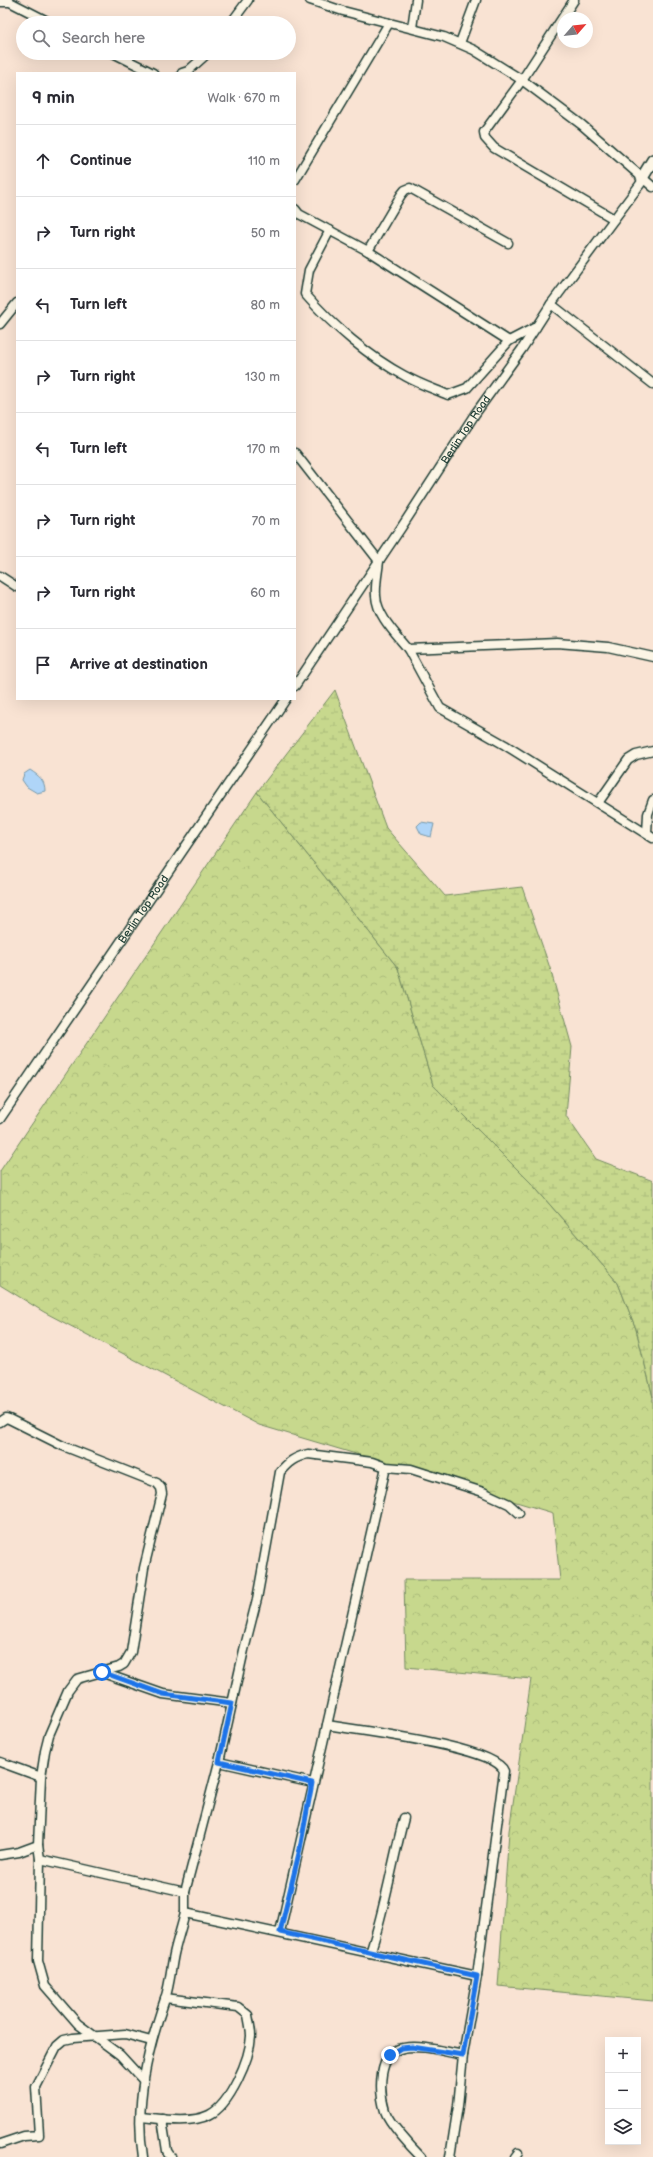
<!DOCTYPE html>
<html lang="en">
<head>
<meta charset="utf-8">
<style>
  :root { --surface:#fff; --page:#f7f7f7; --text:#2b2b33; --muted:#7c7c81; --line:#e1e1e2 }
  body { margin:0; font-family:"Balsamiq Sans",sans-serif; background:var(--page); color:var(--text) }
  .controls { position:absolute; right:12px; bottom:12px; display:grid; overflow:hidden; border-radius:0px; box-shadow:0 4px 16px #0002 }
  .controls button { width:36px; height:36px; display:grid; place-items:center; padding:0; border:0; border-bottom:1px solid var(--line); background:var(--surface); color:var(--text); font:20px sans-serif }
  .compass { position:absolute; left:557px; top:12px; width:36px; height:36px; border-radius:50%; background:var(--surface); box-shadow:0 4px 16px #0002; rotate:62deg }
  .stop { position:absolute; width:12px; height:12px; margin:-9px; border:3px solid #1a73e8; border-radius:50%; background:#fff }
  .stop.end { background:#1a73e8; border-color:#fff; box-shadow:0 1px 4px #0008 }
  .list { margin:0; padding:0; list-style:none }
  h2 { display:flex; justify-content:space-between; align-items:center; height:52px; margin:0; padding:0 16px; font-size:17px }
  h2 small { font-size:13px; font-weight:400; color:var(--muted) }
  .list li { display:grid; grid-template-columns:26px 1fr auto; gap:12px; align-items:center; box-sizing:border-box; height:72px; padding:0 16px; border-top:1px solid var(--line) }
  .list b { display:block; font-size:15px; white-space:nowrap }
  .list em { font-size:13px; font-style:normal; color:var(--muted) }
  .icon { flex:none; width:22px; height:22px; fill:none; stroke:currentColor; stroke-width:2; stroke-linecap:round; stroke-linejoin:round }
  .map { position:relative; flex:none; width:653px; height:2157px; overflow:hidden }
  .search { position:absolute; background:var(--surface); box-shadow:0 4px 16px #0002; left:16px; top:16px; width:280px; height:44px; display:flex; align-items:center; gap:10px; box-sizing:border-box; padding:0 14px; border-radius:22px; color:var(--muted); font-size:15px }
  .panel { position:absolute; background:var(--surface); box-shadow:0 4px 16px #0002; left:16px; top:72px; width:280px; height:628px; border-radius:0px }
  .map>svg:first-child { display:block }
  .forest { fill:url(#forest-crowns); stroke:#738a60 }
  .wetland { fill:url(#wetland-marsh); stroke:#738a60 }
  .water { fill:#afd5f8; stroke:#7598aa }
  .lines { fill:none; stroke-linecap:round; stroke-linejoin:round }
  .street-casing { stroke:#1f3d34; stroke-width:11 }
  .secondary-casing { stroke:#1f3d34; stroke-width:14 }
  .street { stroke:#fcf5e5; stroke-width:8 }
  .secondary { stroke:#fcf5e5; stroke-width:11 }
  .route { stroke:#1a73e8; stroke-width:5 }
  .labels { text-anchor:middle; dominant-baseline:central; stroke-width:4; stroke-linejoin:round; paint-order:stroke }
  .street-label { font-size:11px; fill:#1f3d34; stroke:#fcf5e5 }
</style>
</head>
<body>
<div class="map">
<svg width="653" height="2157" viewBox="0 0 653 2157">
  <defs>
    <pattern id="forest-crowns" width="20" height="18" patternUnits="userSpaceOnUse"><rect width="20" height="18" fill="#c7d88d"/><path d="M2 6a3 3 0 1 1 6 0M12 15a3 3 0 1 1 6 0" fill="none" stroke="#aaba7a"/></pattern>
    <pattern id="wetland-marsh" width="20" height="14" patternUnits="userSpaceOnUse"><rect width="20" height="14" fill="#c7d88d"/><path d="M1 5h8M5 5V1M11 12h8M15 12V8" fill="none" stroke="#aaba7a"/></pattern>
  </defs>
  <rect width="100%" height="100%" fill="#f9e3d3"/>
  <filter id="ink" filterUnits="userSpaceOnUse"><feTurbulence type="fractalNoise" baseFrequency=".025" numOctaves="2"/><feDisplacementMap in="SourceGraphic" scale="8" xChannelSelector="R" yChannelSelector="G"/><feConvolveMatrix kernelMatrix="1 2 1 2 8 2 1 2 1" color-interpolation-filters="sRGB"/></filter>
  <g filter="url(#ink)">
    <!-- forest -->
    <path class="forest" d="M257,792L398,968L433,1085L531,1183L618,1283L636,1329L653,1397V2001L498,1986L509,1831L531,1679L406,1667L404,1580H560L553,1513L259,1425L44,1312L0,1285V1171Z"/>
    <!-- wetland -->
    <path class="wetland" d="M335,690L386,828L445,896L522,887L550,968L572,1047L566,1116L596,1159L653,1181V1397L636,1329L618,1283L531,1183L433,1085L398,968L257,792Z"/>
    <!-- water -->
    <path class="water" d="M30,770C39,776 45,780 45,791L37,793L27,787L22,780L24,774Z
      M421,822L434,824L431,837L421,834L417,826Z"/>
    <g class="lines">
      <!-- street casing -->
      <g class="street-casing">
        <g id="street">
          <path d="M310,0L343,11L444,37L474,50L522,80L582,125L653,187"/>
          <path d="M574,0L522,80L484,132L485,138L494,148L614,219"/>
          <path d="M0,2H10L51,23"/>
          <path d="M231,23L248,0"/>
          <path d="M412,28L416,0"/>
          <path d="M460,43L476,0"/>
          <path d="M113,53L153,73"/>
          <path d="M182,73L188,71L208,53"/>
          <path d="M295,180L389,23"/>
          <path d="M295,209L299,214L368,251L509,341"/>
          <path d="M330,230L309,270L305,294C332,325 369,357 405,376C419,384 434,389 448,395L467,388L509,341L536,327"/>
          <path d="M368,251L401,195L405,190L410,188L508,243"/>
          <path d="M551,304L653,384"/>
          <path d="M0,324L17,303"/>
          <path d="M295,453L379,561C378,572 375,584 376,596C377,616 396,634 408,649"/>
          <path d="M0,576L17,587"/>
          <path d="M653,657L608,647L557,643L408,649L440,708L505,745L653,838"/>
          <path id="s1" d="M295,686L401,528L475,414L522,349L551,304L644,179"/>
          <path d="M598,803L628,760L636,755L653,751"/>
          <path d="M647,833L648,814L653,800"/>
          <path id="s2" d="M0,1119L286,699"/>
          <path d="M0,1422L6,1418L9,1419L63,1446L157,1483L161,1488L162,1494L144,1568L131,1652L124,1664L119,1667L77,1679L68,1691L49,1735L45,1751L41,1777L38,1845L40,1859L38,1961L45,1986L78,2024L120,2055L143,2080"/>
          <path d="M386,1467L327,1725C354,1730 495,1746 504,1771L477,1976L463,2055L458,2106L450,2157"/>
          <path d="M103,1673L163,1694L232,1703"/>
          <path d="M0,1762L41,1777"/>
          <path d="M219,1762L313,1783"/>
          <path d="M0,1855L19,1852L38,1845"/>
          <path d="M40,1859L185,1892V1913"/>
          <path d="M185,1892L219,1762L244,1650L257,1599L280,1472C288,1462 295,1457 308,1454L372,1462L386,1467L411,1469L483,1492L509,1504L519,1513"/>
          <path d="M280,1932L327,1725"/>
          <path d="M370,1953C385,1909 392,1863 404,1818"/>
          <path d="M142,2117C162,2119 190,2124 209,2115C230,2105 250,2059 251,2036C251,2029 249,2021 248,2015L238,2007L165,1998"/>
          <path d="M162,2119L167,2151L171,2157"/>
          <path d="M0,2144L24,2136L39,2135L36,2087L57,2046L64,2040L73,2038L125,2034L151,2041"/>
          <path d="M143,2157C134,2103 148,2049 165,1999C170,1984 171,1968 174,1954C177,1940 182,1926 185,1913L477,1976"/>
          <path d="M421,2157C412,2148 389,2123 385,2111C379,2092 377,2053 403,2048C421,2044 445,2052 463,2055"/>
          <path d="M515,2157L518,2153"/>
        </g>
      </g>
      <!-- secondary casing -->
      <g class="secondary-casing">
        <path id="secondary" d="M642,178L653,160"/>
      </g>
      <!-- street -->
      <use href="#street" class="street"/>
      <!-- secondary -->
      <use href="#secondary" class="secondary"/>
    </g>
  </g>
  <g class="lines" filter="url(#ink)">
    <!-- route -->
    <path class="route" d="M102,1672L163,1694L232,1703L219,1762L312,1783L300,1849L280,1932L477,1976L463,2055L412,2047L401,2048L390,2055"/>
  </g>
  <g class="labels">
    <!-- street labels -->
    <g class="street-label">
      <text stroke="none"><textPath href="#s1" startOffset="308">Berlin Top Road</textPath></text>
      <text stroke="none"><textPath href="#s2" startOffset="254">Berlin Top Road</textPath></text>
    </g>
  </g>
</svg>
<div class="controls">
<button>+</button>
<button>−</button>
<button><svg class="icon" aria-label="layers" viewBox="0 0 24 24"><path d="M12 4l9 5-9 5-9-5zM3 14l9 5 9-5"/></svg></button>
</div>
<svg class="compass" viewBox="-18 -18 36 36"><path d="M0-13l5 13h-10z" fill="#e53935"/><path d="M0 13l5-13h-10z" fill="#7c7c81"/></svg>
<div class="stop" style="left:102px;top:1672px"></div>
<div class="stop end" style="left:390px;top:2055px"></div>
<div class="search"><svg class="icon" aria-label="search" viewBox="0 0 24 24"><circle cx="10" cy="10" r="6"/><path d="M15 15l6 6"/></svg>Search here</div>
<section class="panel">
<h2>9 min<small>Walk · 670 m</small></h2>
<ul class="list">
<li><svg class="icon" aria-label="ahead" viewBox="0 0 24 24"><path d="M12 20V5M6 11l6-6 6 6"/></svg><div><b>Continue</b></div><em>110 m</em></li>
<li><svg class="icon" aria-label="right" viewBox="0 0 24 24"><path d="M7 20v-9h11M14 6l5 5-5 5"/></svg><div><b>Turn right</b></div><em>50 m</em></li>
<li><svg class="icon" aria-label="left" viewBox="0 0 24 24"><path d="M17 20v-9H6M10 6l-5 5 5 5"/></svg><div><b>Turn left</b></div><em>80 m</em></li>
<li><svg class="icon" aria-label="right" viewBox="0 0 24 24"><path d="M7 20v-9h11M14 6l5 5-5 5"/></svg><div><b>Turn right</b></div><em>130 m</em></li>
<li><svg class="icon" aria-label="left" viewBox="0 0 24 24"><path d="M17 20v-9H6M10 6l-5 5 5 5"/></svg><div><b>Turn left</b></div><em>170 m</em></li>
<li><svg class="icon" aria-label="right" viewBox="0 0 24 24"><path d="M7 20v-9h11M14 6l5 5-5 5"/></svg><div><b>Turn right</b></div><em>70 m</em></li>
<li><svg class="icon" aria-label="right" viewBox="0 0 24 24"><path d="M7 20v-9h11M14 6l5 5-5 5"/></svg><div><b>Turn right</b></div><em>60 m</em></li>
<li><svg class="icon" aria-label="arrive" viewBox="0 0 24 24"><path d="M6 21V4h12l-3 4 3 4H6"/></svg><div><b>Arrive at destination</b></div></li>
</ul>
</section>
</div>
</body>
</html>
